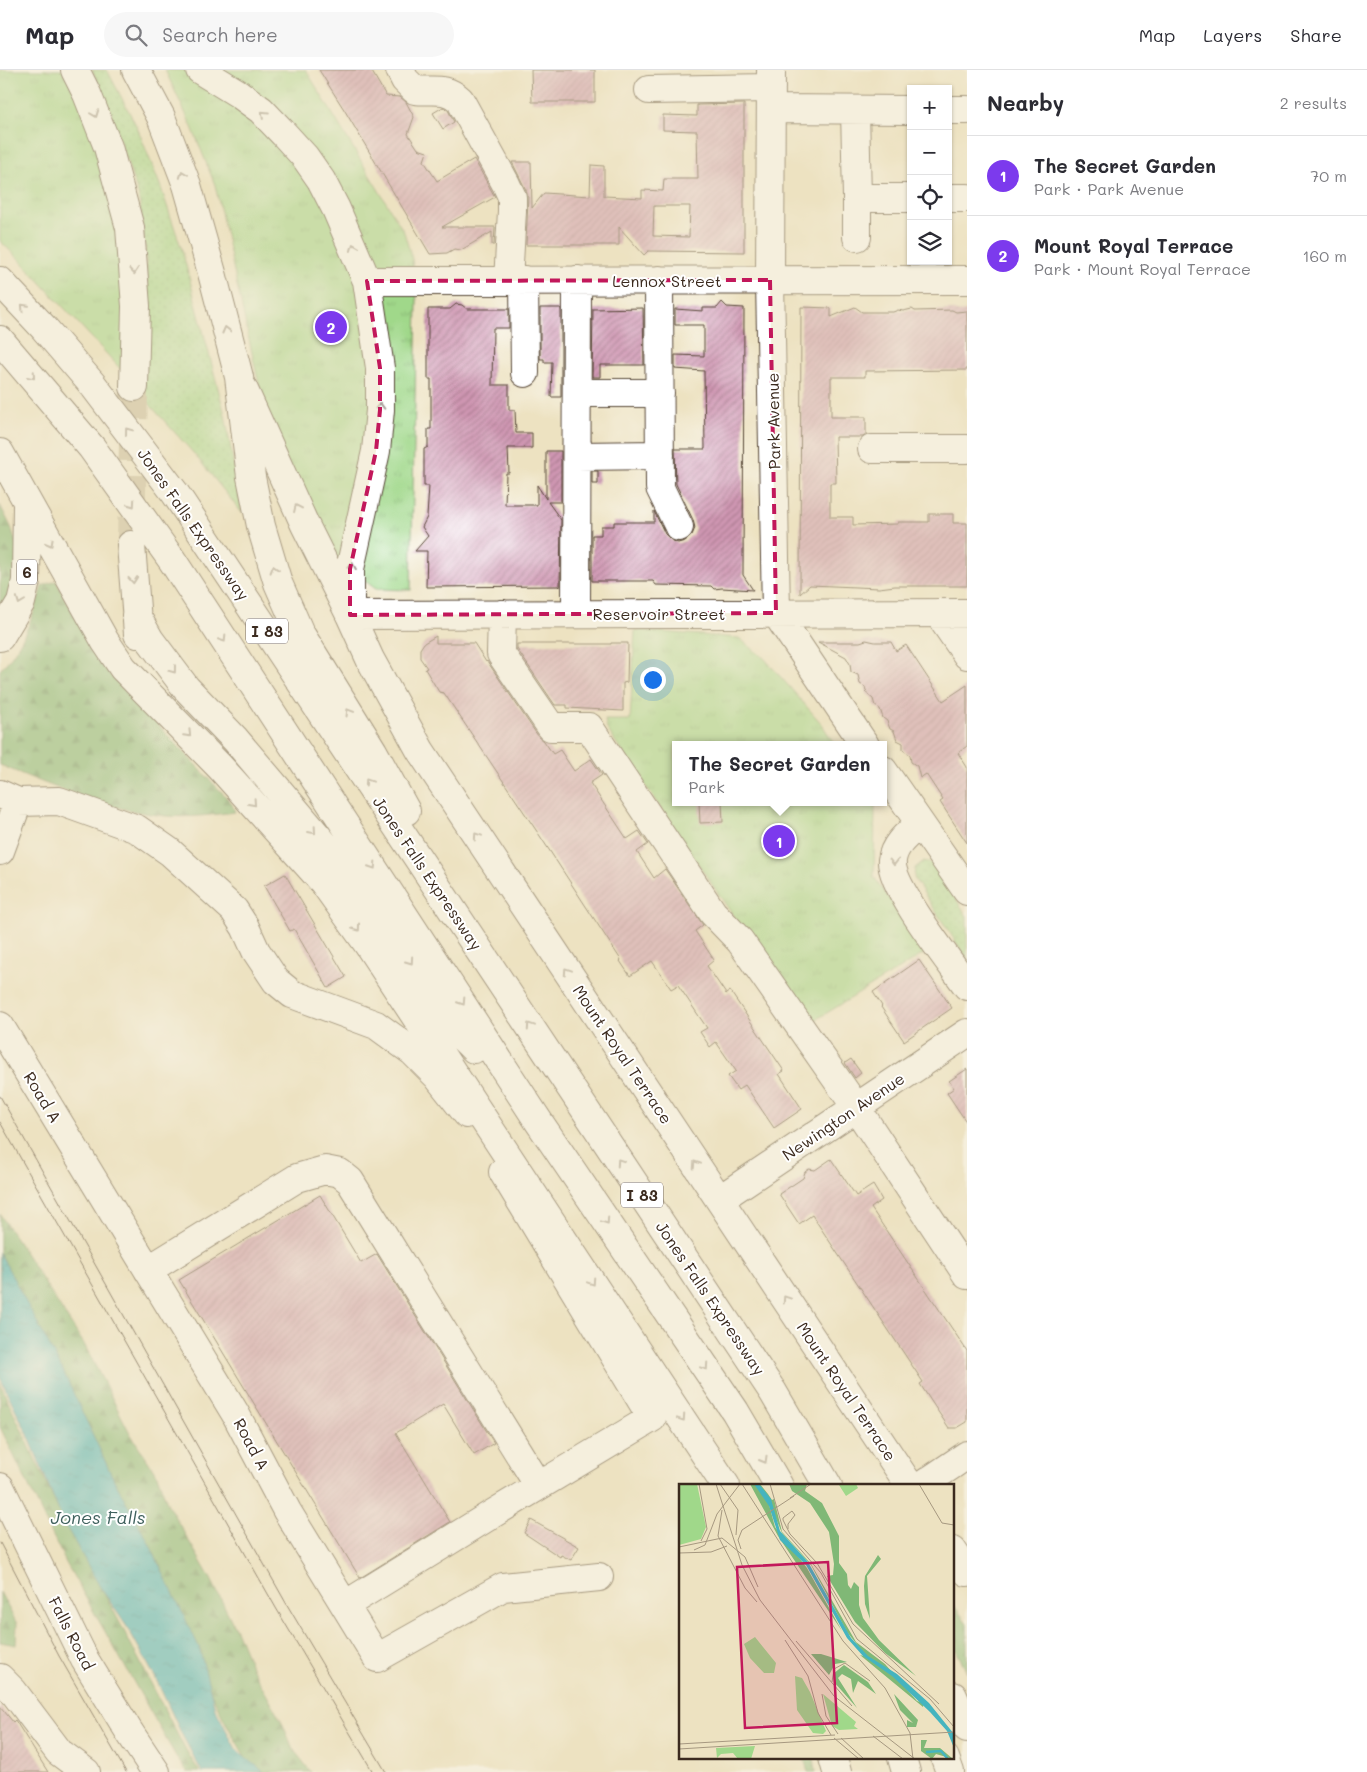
<!DOCTYPE html>
<html lang="en">
<head>
<meta charset="utf-8">
<style>
  :root { --surface:#fff; --page:#f7f7f7; --text:#2b2b33; --muted:#7c7c81; --line:#e1e1e2; --accent:#7c3aed }
  body { margin:0; font-family:Mali,sans-serif; background:var(--page); color:var(--text) }
  .controls { position:absolute; right:15px; top:15px; display:grid; overflow:hidden; border-radius:0px; box-shadow:0 1px 4px #0004 }
  .controls button { width:45px; height:45px; display:grid; place-items:center; padding:0; border:0; border-bottom:1px solid var(--line); background:var(--surface); color:var(--text); font:25px sans-serif }
  .you { position:absolute; left:652px; top:609px; width:18px; height:18px; margin:-12px; border:4px solid #fff; border-radius:50%; background:#1a73e8; box-shadow:0 0 0 8px #1a73e833 }
  .badge { display:grid; place-items:center; width:32px; height:32px; border-radius:50%; background:var(--accent); color:#fff; font-size:16px; font-weight:700 }
  .pin { position:absolute; translate:-50% -50%; border:2px solid #fff; box-shadow:0 1px 5px #0006 }
  .popup { position:absolute; left:672px; top:671px; width:215px; height:65px; box-sizing:border-box; display:grid; place-content:center; border-radius:0px; background:var(--surface); filter:drop-shadow(0 1px 4px #0005); font-size:16px; white-space:nowrap; color:var(--muted) }
  .popup b { font-size:19px; color:var(--text) }
  .popup::after { content:''; position:absolute; left:50%; top:100%; margin-left:-10px; border:10px solid transparent; border-top-color:var(--surface) }
  .list { margin:0; padding:0; list-style:none }
  h2 { display:flex; justify-content:space-between; align-items:center; height:65px; margin:0; padding:0 20px; font-size:21px }
  h2 small { font-size:16px; font-weight:400; color:var(--muted) }
  .list li { display:grid; grid-template-columns:32px 1fr auto; gap:15px; align-items:center; box-sizing:border-box; height:80px; padding:0 20px; border-top:1px solid var(--line) }
  .list b { display:block; font-size:19px; white-space:nowrap }
  .list p { margin:0; font-size:16px; white-space:nowrap; color:var(--muted) }
  .list em { font-size:16px; font-style:normal; color:var(--muted) }
  .icon { flex:none; width:28px; height:28px; fill:none; stroke:currentColor; stroke-width:2; stroke-linecap:round; stroke-linejoin:round }
  .map { position:relative; flex:none; width:967px; height:1702px; overflow:hidden }
  header { display:flex; align-items:center; gap:30px; box-sizing:border-box; height:70px; padding:0 25px; background:var(--surface); border-bottom:1px solid var(--line) }
  header strong { font-size:24px }
  nav { display:flex; gap:28px; margin-inline-start:auto; font-size:18px }
  .search { width:350px; height:45px; background:var(--page); display:flex; align-items:center; gap:12px; box-sizing:border-box; padding:0 18px; border-radius:28px; color:var(--muted); font-size:19px }
  main { display:flex }
  aside { flex:1; background:var(--surface) }
  .map>svg:first-child { display:block }
  .grass { fill:url(#grass-dots); stroke:#6e8154 }
  .forest { fill:url(#forest-firs); stroke:#5e714a }
  .park { fill:url(#park-tufts); stroke:#6e8154 }
  .water { fill:url(#water-ripples); stroke:#406f6e }
  .building { fill:url(#building-hatch); fill-rule:evenodd }
  .lines { fill:none; stroke-linecap:round; stroke-linejoin:round }
  .highway-tunnel { stroke:#c9bda0; stroke-width:28; stroke-dasharray:28 14; stroke-linecap:butt }
  .minor-casing { stroke:#564636; stroke-width:30 }
  .major-casing { stroke:#564636; stroke-width:30 }
  .highway-casing { stroke:#564636; stroke-width:30 }
  .minor { stroke:#fff; stroke-width:28 }
  .major { stroke:#fff; stroke-width:28 }
  .highway { stroke:#fff; stroke-width:28 }
  .tram { stroke:#3b2a1e; stroke-width:1 }
  .oneway { stroke:#a79f9a }
  .marked { fill:none; stroke:#c2185b; stroke-width:4; stroke-dasharray:10 6; stroke-linejoin:round }
  .labels { text-anchor:middle; dominant-baseline:central; stroke-width:4; stroke-linejoin:round; paint-order:stroke }
  .shield { fill:#fff; stroke:#766a62; stroke-width:1 }
  .shield-label { font-size:15px; font-weight:bold; fill:#3b2a1e }
  .street-label { font-size:16px; fill:#3b2a1e; stroke:#fff }
  .water-label { font-size:18px; font-style:italic; fill:#3f615e; stroke:#fff }
  .inset-river { fill:none; stroke:#45b4bf; stroke-width:2.5 }
  .inset-road { fill:none; stroke:#a69880; stroke-width:1 }
  .view { fill:#c2185b; fill-opacity:0.15; stroke:#c2185b; stroke-width:2.5 }
  .inset-edge { fill:none; stroke:#3b2a1e; stroke-width:2.5 }
</style>
</head>
<body>
<header>
<strong>Map</strong>
<div class="search"><svg class="icon" aria-label="search" viewBox="0 0 24 24"><circle cx="10" cy="10" r="6"/><path d="M15 15l6 6"/></svg>Search here</div>
<nav><a>Map</a><a>Layers</a><a>Share</a></nav>
</header>
<main>
<div class="map">
<svg width="967" height="1702" viewBox="0 0 967 1702">
  <defs>
    <pattern id="grass-dots" width="8" height="8" patternUnits="userSpaceOnUse" patternTransform="scale(1.25)"><rect width="8" height="8" fill="#a0d88a"/><path d="M2 2h.1M6 6h.1" fill="none" stroke="#8bba77" stroke-width="1.8" stroke-linecap="round"/></pattern>
    <pattern id="forest-firs" width="22" height="20" patternUnits="userSpaceOnUse" patternTransform="scale(1.25)"><rect width="22" height="20" fill="#80b876"/><path d="M5 1l3.5 6h-7zM16 11l3.5 6h-7z" fill="#6a9660"/></pattern>
    <pattern id="park-tufts" width="24" height="20" patternUnits="userSpaceOnUse" patternTransform="scale(1.25)"><rect width="24" height="20" fill="#a0d88a"/><path d="M3 7l-1-3M5 7V3M7 7l1-3M15 17l-1-3M17 17v-4M19 17l1-3" fill="none" stroke="#8bba77"/></pattern>
    <pattern id="water-ripples" width="26" height="14" patternUnits="userSpaceOnUse" patternTransform="scale(1.25)"><rect width="26" height="14" fill="#45b4bf"/><path d="M2 4q2-2 4 0t4 0M15 11q2-2 4 0t4 0" fill="none" stroke="#3b939b"/></pattern>
    <pattern id="building-hatch" width="6" height="6" patternUnits="userSpaceOnUse" patternTransform="scale(1.25)"><rect width="6" height="6" fill="#cf96b2"/><path d="M-1 1l2-2M0 6l6-6M5 7l2-2" fill="none" stroke="#a97b90"/></pattern>
  </defs>
  <rect width="100%" height="100%" fill="#fff"/>
  <filter id="ink" filterUnits="userSpaceOnUse"><feTurbulence type="fractalNoise" baseFrequency=".02" numOctaves="2"/><feDisplacementMap in="SourceGraphic" scale="10" xChannelSelector="R" yChannelSelector="G"/><feConvolveMatrix kernelMatrix="1 2 1 2 8 2 1 2 1" color-interpolation-filters="sRGB"/></filter>
  <filter id="wash" filterUnits="userSpaceOnUse"><feTurbulence type="fractalNoise" baseFrequency=".0096" numOctaves="4" result="noise"/><feDisplacementMap in="SourceGraphic" scale="20" xChannelSelector="R" yChannelSelector="G"/><feGaussianBlur stdDeviation="1.12" result="paint"/><feColorMatrix in="noise" values="0 0 0 0 0 0 0 0 0 0 0 0 0 0 0 0 0 1.4 0 .05"/><feComposite in="paint" operator="in"/></filter>
  <g filter="url(#wash)">
    <rect width="100%" height="100%" fill="#ede2c1"/>
    <!-- grass -->
    <path class="grass" d="M92,0H107L137,57L160,115L182,180L225,345L242,443L196,386L143,327L150,249L145,175L139,127L107,33Z
      M924,791L933,794L967,846V889L914,808L915,798Z"/>
    <!-- forest -->
    <path class="forest" d="M0,435L11,457L18,479L12,519L0,546Z
      M56,511L101,595L231,732L235,742C212,745 189,748 166,746C108,740 53,717 0,695V600C23,576 33,547 42,516Z
      M0,1144L84,1274L130,1363L157,1405L168,1435L211,1509L237,1562L252,1599L281,1650L293,1679L311,1702H254L224,1650L188,1574L0,1219Z
      M0,1313L56,1434L120,1553L186,1681L200,1702H187L178,1690L66,1493L0,1357Z
      M0,1522L17,1554L16,1575L0,1572Z
      M953,1534L967,1553V1603L953,1573Z
      M804,1688H814L816,1702H808Z"/>
    <!-- park -->
    <path class="park" d="M0,0H63L83,36L121,164L128,307L19,189L0,171Z
      M165,0H306L404,162L412,189L417,231L411,520L376,519L338,491L307,438L265,342L215,115L192,57Z
      M635,560L739,568L764,588L821,653L835,675H675V732H872L875,736L874,807L927,882L807,955L607,659L605,650H630Z"/>
    <!-- water -->
    <path class="water" d="M0,1183L64,1303L114,1410L148,1471L199,1577L215,1638L236,1679L264,1702H202L183,1667L155,1607L129,1560L100,1517L63,1451L28,1365L0,1308Z"/>
    <g id="blocks">
      <!-- building -->
      <path class="building" d="M319,0H371L386,26L400,27L406,32L414,47L408,64L418,79L427,82L424,91L437,111L474,89L495,127L442,157H495L494,175H492V162L461,180L454,179L447,183L430,184L345,41Z
        M531,0H595V32H532Z
        M744,34V182L648,181L644,185L619,157V175H526L528,127L526,120L512,92H531L532,138L544,123L590,126L591,95L604,96V126L642,128V120L663,121L664,109H698L697,61L663,60V45L697,46V35ZM654,136H690L689,167L653,166Z
        M443,37L448,40L454,52L443,59L433,43Z
        M722,232L727,237L744,238L743,505L753,520L722,518L714,519L711,516L656,515L653,511H592V465H601V456H614V452H654V441L665,464L671,470L678,473L685,471L692,465L695,458L693,450L676,414L675,379H705L704,301L675,299V285L704,286V255H675V239L703,241V238H717Z
        M456,234L462,235L467,239H509V258H493L492,315H509V340H515L516,363H532V378H508L509,403H506L505,435H537V415L546,429V381H561V432H548L561,450L560,517L559,516L426,517L427,481H415L428,466L422,457L427,447L429,416H424V379L428,377V359H431V309H428V239H450Z
        M801,237L831,238V247L855,237L862,242H893L898,240L903,241L912,239L915,241L952,240L956,242L967,241V300L865,301V307H831V347H866V365L863,367H835L836,413H830V447H853V455L898,454V452H929V444H953V453H967V516H895L879,518L810,515L800,524Z
        M540,238H561V327H551L552,292H544V289H540Z
        M643,238L644,295H600V307H592L593,239Z
        M592,401H598V414H592Z
        M436,566V573H474L486,592L487,591L538,666L544,671L553,684L560,680L574,701L591,689L602,705L590,713L627,769L639,761L648,774L637,782L654,808L665,799L703,855L695,861L714,890L707,896L726,924L730,921L784,1001L779,1004L802,1039L774,1058L745,1015L738,1020L728,1006L736,1001L716,972L710,977L700,962L707,958L678,915L671,919L652,891L630,906L620,891L621,890L540,766L444,623L439,622L425,599L427,598L420,588V579L424,573Z
        M866,570L875,572H891L896,581L906,575L943,631L967,615V676L958,683L967,697V773L940,732L943,730L926,704L920,708L917,696L911,692L910,685L903,680V673L897,670L894,661L890,659L887,651L883,648L880,639L875,636L873,629L867,624L865,617L860,614L858,605L851,602L850,594L846,587L818,572H860Z
        M611,573H628L627,612L623,613V641L567,638V635H555L517,579V574H611Z
        M699,732H722L723,752L700,753Z
        M285,804L346,907L328,918L294,859L290,861L264,816Z
        M919,890L952,938L904,971L881,937L882,936L873,922Z
        M851,989L861,1003L855,1008L845,993Z
        M967,999V1053L947,1023L954,1018L949,1011Z
        M831,1089L856,1126L873,1115L882,1130L871,1138L967,1281V1352L957,1358H949L931,1331L920,1314L923,1312L812,1145L799,1154L779,1124L803,1108L805,1102L809,1099L815,1100Z
        M320,1125L361,1193L377,1184L494,1373L474,1385L443,1334L396,1363L450,1452L360,1508L179,1210Z
        M531,1450L579,1477L571,1490L561,1485L560,1487L524,1463Z
        M0,1636L13,1652L15,1650L48,1702H0Z"/>
    </g>
  </g>
  <g filter="url(#ink)">
    <use href="#blocks" fill-opacity="0" stroke="#564636" stroke-width="1"/>
    <g class="lines">
      <!-- highway-tunnel -->
      <path class="highway-tunnel" d="M131,475L134,317"/>
      <!-- minor casing -->
      <g class="minor-casing">
        <path id="minor" d="M200,0L239,24L261,40L284,64L305,87L321,110L336,139L367,211L380,298V340L376,381L350,499V538
          M400,0L405,10L415,20C433,22 445,16 460,30L506,114L512,127V141L508,211
          M771,0L770,210L776,543L865,675
          M649,20L771,18
          M771,39L911,40
          M855,40L857,128H911
          M948,40H967
          M857,128V167
          M948,128H967
          M524,210L525,303
          M659,210L660,418L679,457
          M367,211L967,210
          M243,318L305,455L350,545L370,589L420,680L910,1416
          M577,323H660
          M872,379H967
          M577,386L660,385
          M938,543L967,585
          M502,544L501,584L551,657H589L713,843L740,871L856,1037L967,1205
          M576,544L577,210
          M350,545L967,543
          M883,700L967,821
          M0,724L18,732L59,731L137,759L170,782L234,840L245,857L256,881L276,911L292,924L376,955L413,982L437,1006L467,1044
          M919,754C908,764 894,774 892,790C889,816 951,893 967,916
          M0,781L18,732
          M0,956L235,1343L287,1441L377,1588L503,1517L599,1507
          M720,1129L967,963
          M148,1200L297,1108L325,1100L340,1103L350,1111L539,1416
          M921,1416L967,1385
          M953,1481L967,1502
          M345,1535L489,1446L652,1348L503,1102
          M0,1608L13,1621L59,1682L86,1702"/>
      </g>
      <!-- major casing -->
      <g class="major-casing">
        <path id="major" d="M0,1417L85,1590L130,1663L156,1702"/>
      </g>
      <!-- highway casing -->
      <g class="highway-casing">
        <path id="highway" d="M75,0L87,24L108,77L130,158L136,236L134,317
          M136,0L161,47L187,115L212,203L239,307L251,407L261,456L278,513L300,563L373,681L406,741
          M0,211L44,258L93,315L175,423L773,1322L828,1416
          M0,270L92,378L172,490L539,1052L735,1341L779,1416
          M0,383L105,571L123,598L220,697L324,813L367,873L726,1416
          M131,475L138,564
          M136,545L150,570L186,618L235,669L320,769L360,818L461,966L474,979
          M0,567L21,532L26,511L27,434
          M953,1626L967,1658
          M833,1688L837,1702
          M902,1688L906,1702
          M945,1688L950,1702"/>
      </g>
      <!-- minor -->
      <use href="#minor" class="minor"/>
      <!-- major -->
      <use href="#major" class="major"/>
      <!-- highway -->
      <use href="#highway" class="highway"/>
      <!-- tram -->
      <path class="tram" d="M0,1026L286,1533L386,1702
        M0,1052L276,1538L373,1702
        M0,1473L59,1586L126,1702"/>
    </g>
    <!-- one-way arrows -->
    <defs><path id="oneway-chevron" d="M-2-3.5L2.5 0L-2 3.5" fill="none" stroke-width="1.6" stroke-linecap="round" stroke-linejoin="round" transform="scale(1.25)"/></defs>
    <g class="oneway">
      <use href="#oneway-chevron" transform="translate(95 44) rotate(69)"/>
      <use href="#oneway-chevron" transform="translate(264 44) rotate(-137)"/>
      <use href="#oneway-chevron" transform="translate(183 104) rotate(-111)"/>
      <use href="#oneway-chevron" transform="translate(354 177) rotate(-112)"/>
      <use href="#oneway-chevron" transform="translate(134 201) rotate(85)"/>
      <use href="#oneway-chevron" transform="translate(24 237) rotate(-133)"/>
      <use href="#oneway-chevron" transform="translate(226 260) rotate(-104)"/>
      <use href="#oneway-chevron" transform="translate(32 306) rotate(50)"/>
      <use href="#oneway-chevron" transform="translate(380 336) rotate(-89)"/>
      <use href="#oneway-chevron" transform="translate(128 361) rotate(-127)"/>
      <use href="#oneway-chevron" transform="translate(132 434) rotate(55)"/>
      <use href="#oneway-chevron" transform="translate(297 438) rotate(-115)"/>
      <use href="#oneway-chevron" transform="translate(50 473) rotate(62)"/>
      <use href="#oneway-chevron" transform="translate(352 496) rotate(-81)"/>
      <use href="#oneway-chevron" transform="translate(274 499) rotate(-107)"/>
      <use href="#oneway-chevron" transform="translate(133 510) rotate(85)"/>
      <use href="#oneway-chevron" transform="translate(20 531) rotate(111)"/>
      <use href="#oneway-chevron" transform="translate(223 569) rotate(57)"/>
      <use href="#oneway-chevron" transform="translate(173 600) rotate(53)"/>
      <use href="#oneway-chevron" transform="translate(349 642) rotate(-121)"/>
      <use href="#oneway-chevron" transform="translate(188 664) rotate(46)"/>
      <use href="#oneway-chevron" transform="translate(368 712) rotate(-124)"/>
      <use href="#oneway-chevron" transform="translate(253 733) rotate(48)"/>
      <use href="#oneway-chevron" transform="translate(313 761) rotate(49)"/>
      <use href="#oneway-chevron" transform="translate(477 766) rotate(-124)"/>
      <use href="#oneway-chevron" transform="translate(894 792) rotate(90)"/>
      <use href="#oneway-chevron" transform="translate(373 796) rotate(57)"/>
      <use href="#oneway-chevron" transform="translate(357 858) rotate(54)"/>
      <use href="#oneway-chevron" transform="translate(410 891) rotate(55)"/>
      <use href="#oneway-chevron" transform="translate(567 901) rotate(-124)"/>
      <use href="#oneway-chevron" transform="translate(462 932) rotate(57)"/>
      <use href="#oneway-chevron" transform="translate(530 956) rotate(-124)"/>
      <use href="#oneway-chevron" transform="translate(620 1092) rotate(-124)"/>
      <use href="#oneway-chevron" transform="translate(696 1094) rotate(-124)"/>
      <use href="#oneway-chevron" transform="translate(606 1151) rotate(56)"/>
      <use href="#oneway-chevron" transform="translate(592 1212) rotate(56)"/>
      <use href="#oneway-chevron" transform="translate(786 1229) rotate(-124)"/>
      <use href="#oneway-chevron" transform="translate(705 1297) rotate(56)"/>
      <use href="#oneway-chevron" transform="translate(682 1348) rotate(56)"/>
      <use href="#oneway-chevron" transform="translate(764 1390) rotate(60)"/>
    </g>
  </g>
  <!-- marked area -->
  <path d="M0 0H967V1702H0ZM770,210L776,543L350,545V499L376,381L380,340V298L367,211Z" fill="#ede2c1" fill-opacity=".55" fill-rule="evenodd"/>
  <path class="marked" d="M770,210L776,543L350,545V499L376,381L380,340V298L367,211Z"/>
  <g class="labels">
    <!-- shield labels -->
    <g class="shield">
      <rect x="17" y="489.5" width="20" height="25" rx="4"/>
      <rect x="246" y="548.5" width="42" height="25" rx="4"/>
      <rect x="621" y="1112.5" width="42" height="25" rx="4"/>
    </g>
    <g class="shield-label">
      <text x="27" y="502">6</text>
      <text x="267" y="561">I 83</text>
      <text x="642" y="1125">I 83</text>
    </g>
    <!-- street labels -->
    <g class="street-label">
      <text x="667" y="210">Lennox Street</text>
      <text transform="translate(773 351) rotate(-91)">Park Avenue</text>
      <text transform="translate(194 454) rotate(55)">Jones Falls Expressway</text>
      <text x="659" y="543">Reservoir Street</text>
      <text transform="translate(428 803) rotate(56)">Jones Falls Expressway</text>
      <text transform="translate(623 984) rotate(56)">Mount Royal Terrace</text>
      <text transform="translate(43 1027) rotate(59)">Road A</text>
      <text transform="translate(843 1046) rotate(-34)">Newington Avenue</text>
      <text transform="translate(711 1228) rotate(56)">Jones Falls Expressway</text>
      <text transform="translate(847 1321) rotate(56)">Mount Royal Terrace</text>
      <text transform="translate(252 1374) rotate(62)">Road A</text>
      <text transform="translate(72 1563) rotate(63)">Falls Road</text>
    </g>
    <!-- water labels -->
    <g class="water-label">
      <text x="98" y="1447">Jones Falls</text>
    </g>
  </g>
  <!-- overview -->
  <g transform="translate(679 1414)">
    <rect width="275" height="275" fill="#ede2c1"/>
    <path d="M71,0H81L89,10L93,16L95,15L103,48L132,80L177,158L206,180L238,217L245,219L244,223L181,171L188,173L168,148L132,81L103,49L88,13L96,43L128,84L163,147L99,52ZM110,0H128L126,7L143,19L160,52V79L168,90L169,101L172,105L175,98L180,103V121L184,134L200,156L237,192L206,169L176,138L148,92L154,91L155,80L150,48L131,19L113,7ZM199,71L202,75L188,92L191,135L186,120L185,102L186,92ZM132,170H142L168,178L156,180L150,191ZM165,181L189,198L197,210L179,197L174,209L172,195L163,190L159,194L178,224L155,198L154,190ZM215,210L239,236L237,243H228V236L234,239L221,226ZM242,256H248L245,264H261L274,275L257,270L253,275L242,267Z" fill="#80b876"/>
    <path d="M0,0H18L27,43L22,55L0,61ZM177,0L179,4L167,12L160,1ZM76,153L97,179L95,189H85L71,174L65,160ZM116,192L123,194L131,208L147,247L144,250L134,249L118,226ZM144,210L177,238L175,242L179,245L160,246L153,242ZM76,262L72,275H59L54,269L42,270L38,274L37,264Z" fill="#a0d88a"/>
    <path d="M75,0H80L92,15L101,47L129,78L172,154L189,172L218,190L250,219L275,250V264L268,247L251,228L213,192L184,172L168,154L127,81L101,56L90,22Z" fill="#45b4bf"/>
    <path class="inset-river" d="M247,268L262,267L269,275"/>
    <path class="inset-road" d="M20,0L28,45L22,57M37,0L63,81L81,116L155,212L236,275M41,0L59,26L57,51M63,0L164,157L206,204L231,249L234,275M91,0L104,45L142,89L178,155L251,215L275,243M240,0L263,39L275,41M111,14L132,0M43,26L39,52L66,104L78,118M109,45V40L116,31L113,27L104,34V36L111,50L138,79L174,140L260,220M0,63L43,54L66,73L79,103M62,65L59,56L63,46L115,12M15,66L26,61L38,30L61,0M0,69L32,68L48,62M106,156L129,192L139,229L152,251M117,157L173,222M153,198L155,185L166,179L191,197M143,210L147,232L159,250M194,252L224,275M155,254L180,275M162,254L185,275M0,260L156,251M0,265L275,248"/>
    <path class="view" d="M149,78L158,239L66,244L58,83Z"/>
    <rect width="275" height="275" class="inset-edge"/>
  </g>
</svg>
<div class="controls">
<button>+</button>
<button>−</button>
<button><svg class="icon" aria-label="locate" viewBox="0 0 24 24"><circle cx="12" cy="12" r="6"/><path d="M12 2v4M12 18v4M2 12h4M18 12h4"/></svg></button>
<button><svg class="icon" aria-label="layers" viewBox="0 0 24 24"><path d="M12 4l9 5-9 5-9-5zM3 14l9 5 9-5"/></svg></button>
</div>
<div class="you"></div>
<div class="pin badge" style="left:779px;top:771px">1</div>
<div class="popup"><b>The Secret Garden</b>Park</div>
<div class="pin badge" style="left:331px;top:257px">2</div>
</div>
<aside>
<h2>Nearby<small>2 results</small></h2>
<ul class="list">
<li><span class="badge">1</span><div><b>The Secret Garden</b><p>Park · Park Avenue</p></div><em>70 m</em></li>
<li><span class="badge">2</span><div><b>Mount Royal Terrace</b><p>Park · Mount Royal Terrace</p></div><em>160 m</em></li>
</ul>
</aside>
</main>
</body>
</html>
